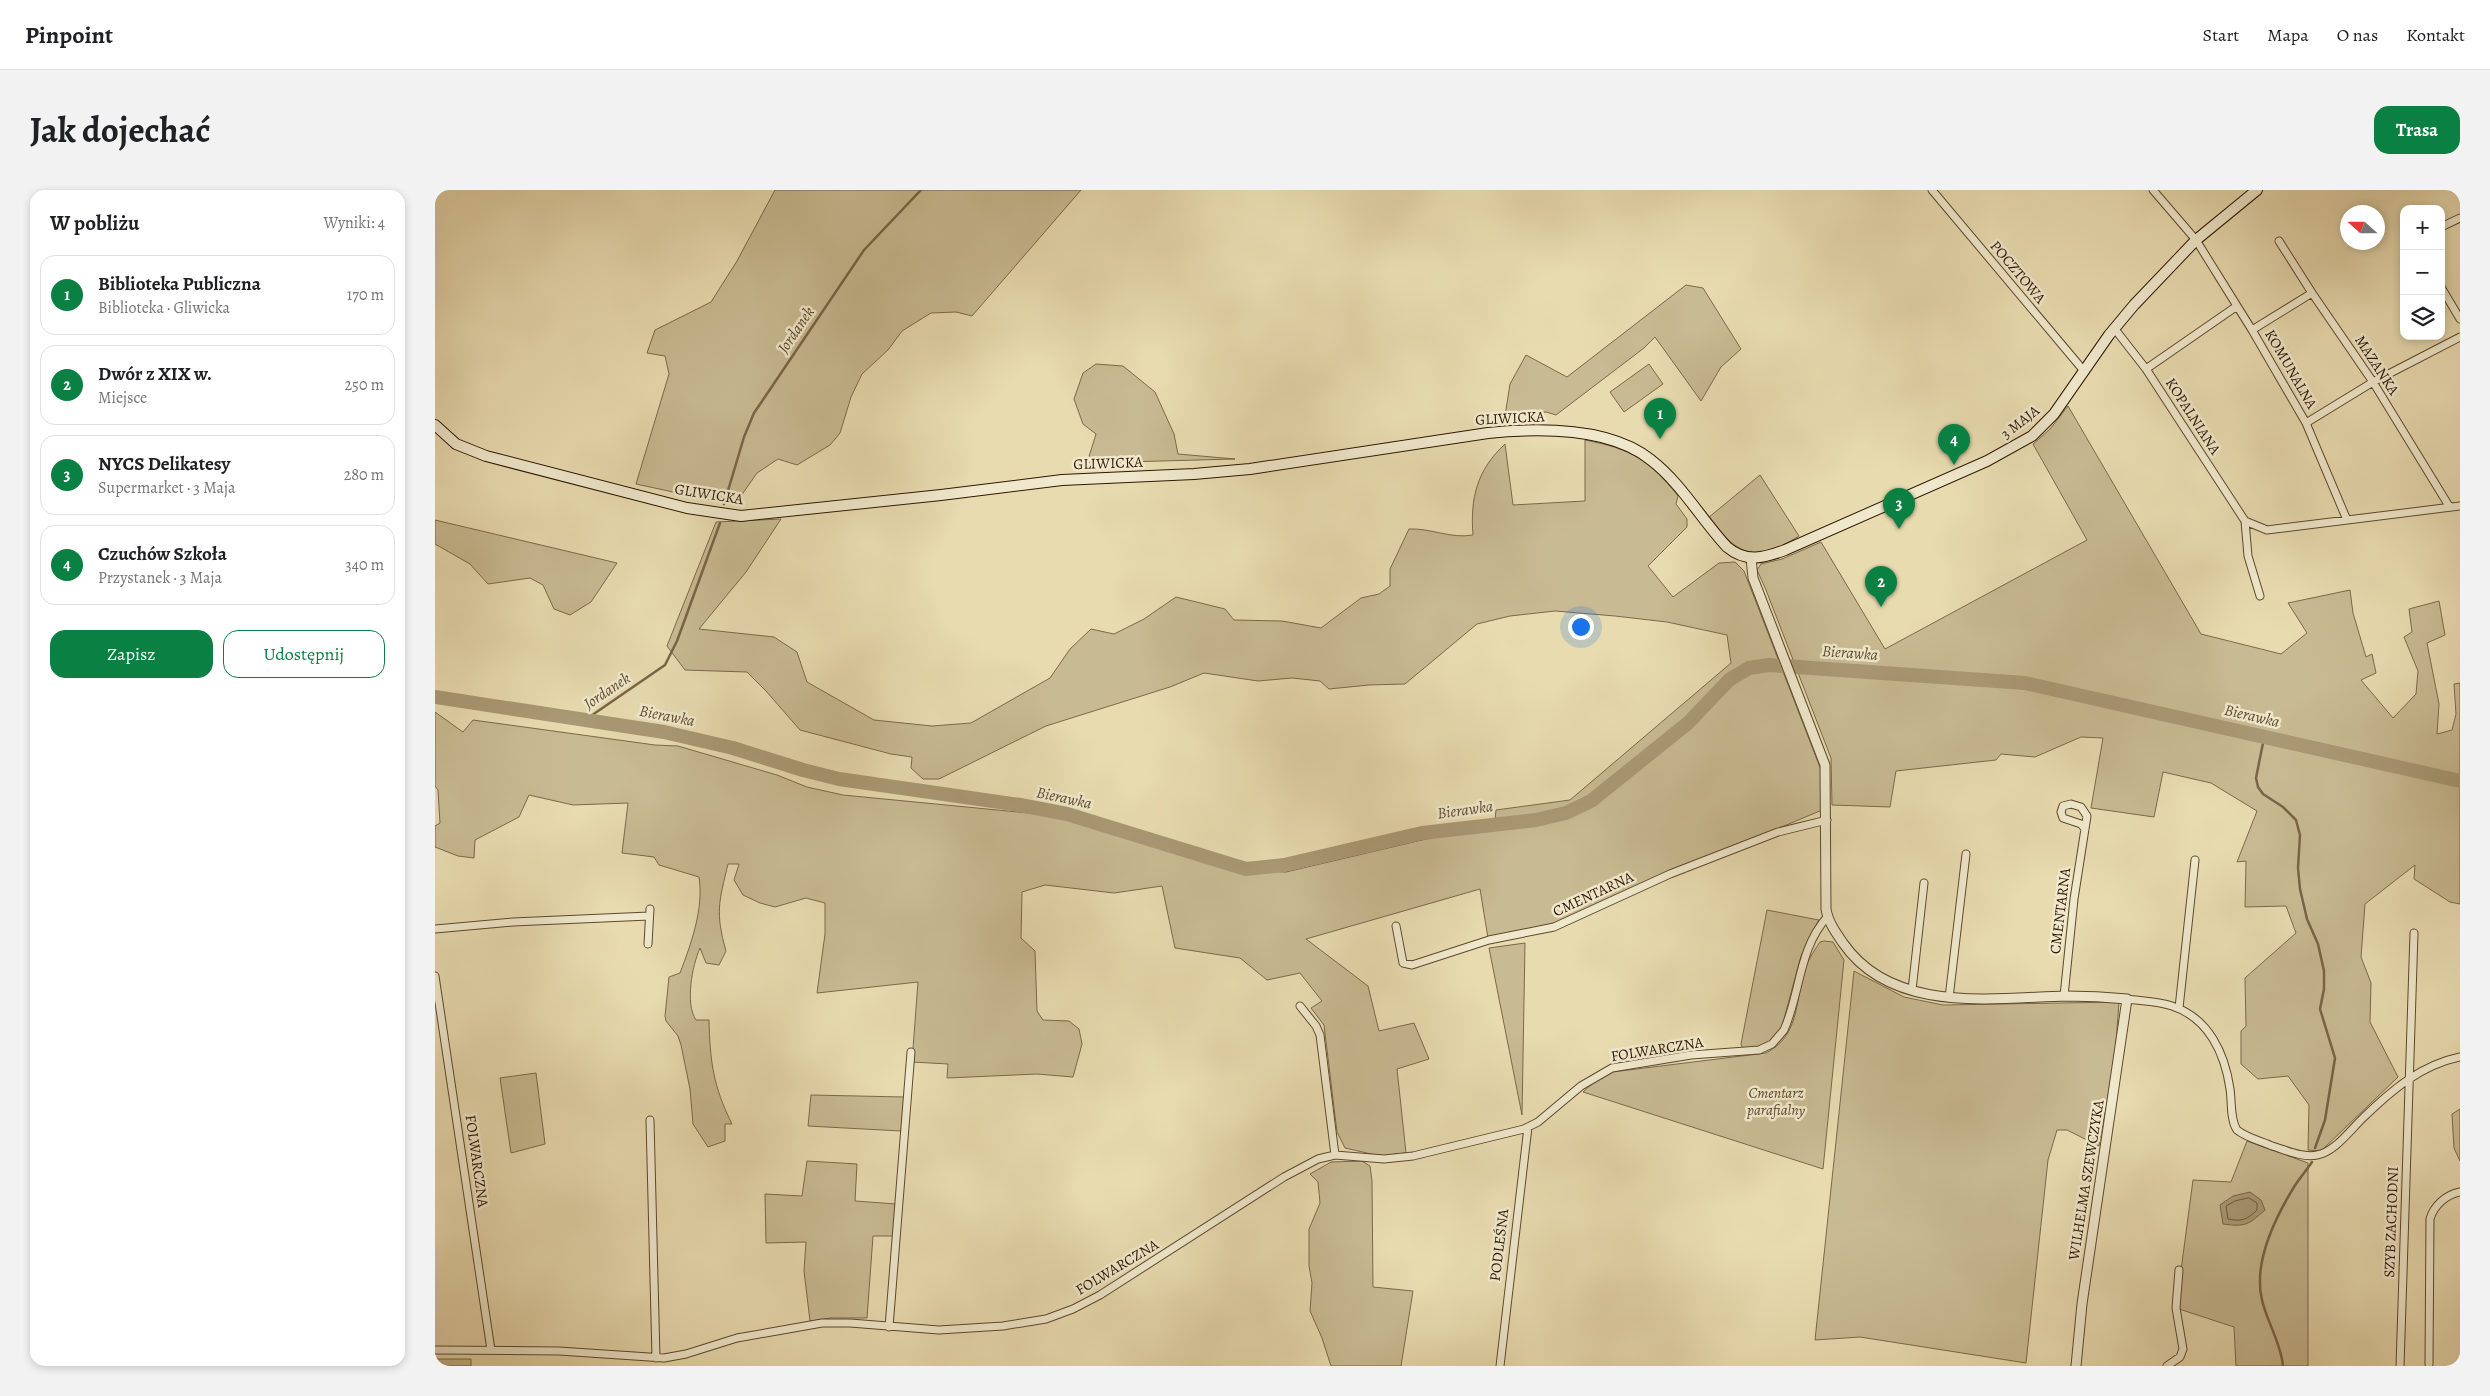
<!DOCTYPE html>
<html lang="pl">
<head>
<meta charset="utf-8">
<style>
  :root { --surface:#fff; --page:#f2f2f2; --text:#202124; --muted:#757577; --line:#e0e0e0; --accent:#0b8043 }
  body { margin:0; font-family:Alegreya,serif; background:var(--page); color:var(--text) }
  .controls { position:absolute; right:15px; top:15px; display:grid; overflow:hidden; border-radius:10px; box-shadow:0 2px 8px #0003 }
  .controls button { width:45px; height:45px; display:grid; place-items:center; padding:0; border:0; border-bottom:1px solid var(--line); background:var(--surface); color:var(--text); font:25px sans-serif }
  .compass { position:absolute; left:1905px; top:15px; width:45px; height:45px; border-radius:50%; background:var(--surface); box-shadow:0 2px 8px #0003; rotate:291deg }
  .you { position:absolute; left:1145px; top:436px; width:18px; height:18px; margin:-12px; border:4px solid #fff; border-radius:50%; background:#1a73e8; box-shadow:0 0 0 8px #1a73e833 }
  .badge { display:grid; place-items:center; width:32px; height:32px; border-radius:50%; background:var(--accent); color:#fff; font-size:16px; font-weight:700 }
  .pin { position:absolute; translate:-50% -41px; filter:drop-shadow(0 1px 2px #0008) }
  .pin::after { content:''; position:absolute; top:26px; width:18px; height:15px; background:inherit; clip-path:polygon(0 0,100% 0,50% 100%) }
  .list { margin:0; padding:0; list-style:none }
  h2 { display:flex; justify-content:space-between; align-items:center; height:65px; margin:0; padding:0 20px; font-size:21px }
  h2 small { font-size:16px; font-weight:400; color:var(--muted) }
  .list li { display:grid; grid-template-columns:32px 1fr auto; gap:15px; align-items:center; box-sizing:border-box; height:80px; margin:0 10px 10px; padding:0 10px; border:1px solid var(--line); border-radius:15px }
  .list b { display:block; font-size:19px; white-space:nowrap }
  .list p { margin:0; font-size:16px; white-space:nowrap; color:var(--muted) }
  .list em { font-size:16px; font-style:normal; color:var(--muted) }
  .actions { display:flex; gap:10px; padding:15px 20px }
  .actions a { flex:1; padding:11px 0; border:1px solid var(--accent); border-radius:15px; text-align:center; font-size:18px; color:var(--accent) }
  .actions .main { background:var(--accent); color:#fff }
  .icon { flex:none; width:28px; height:28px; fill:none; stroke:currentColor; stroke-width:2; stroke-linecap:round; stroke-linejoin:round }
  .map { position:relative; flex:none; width:2025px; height:1176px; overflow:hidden; border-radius:15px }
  header { display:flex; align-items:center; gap:30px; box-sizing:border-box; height:70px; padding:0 25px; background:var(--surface); border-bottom:1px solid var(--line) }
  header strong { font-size:24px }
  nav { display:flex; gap:28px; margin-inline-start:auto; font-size:18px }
  .intro { display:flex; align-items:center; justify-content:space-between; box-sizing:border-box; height:120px; padding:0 30px }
  h1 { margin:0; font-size:35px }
  .button { padding:12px 22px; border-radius:15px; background:var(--accent); color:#fff; font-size:18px; font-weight:700 }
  main { display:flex; gap:30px; padding:0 30px }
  aside { flex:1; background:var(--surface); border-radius:15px; box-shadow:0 2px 8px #0003 }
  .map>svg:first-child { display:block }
  .green { fill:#c8ba92; stroke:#7b6949 }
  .water { fill:#a99974; stroke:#786546 }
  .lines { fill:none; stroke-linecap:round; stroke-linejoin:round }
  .shore { stroke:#6c583a; stroke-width:1 }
  .stream { stroke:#786546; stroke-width:2.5 }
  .river { stroke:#a99974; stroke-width:14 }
  .minor-casing { stroke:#5c492c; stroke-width:9 }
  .tertiary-casing { stroke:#5c492c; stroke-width:11 }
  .secondary-casing { stroke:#2e1800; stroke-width:12 }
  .minor { stroke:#f0e8cc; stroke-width:7 }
  .tertiary { stroke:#f0e8cc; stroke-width:9 }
  .secondary { stroke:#f0e8cc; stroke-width:10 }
  .labels { text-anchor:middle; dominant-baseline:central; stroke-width:5; stroke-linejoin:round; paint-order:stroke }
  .street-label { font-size:15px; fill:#2e1800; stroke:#f0e8cc }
  .park-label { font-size:15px; font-style:italic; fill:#5c492c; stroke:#f0e8cc }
  .water-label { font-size:16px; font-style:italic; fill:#5f4c2e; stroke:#f0e8cc }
</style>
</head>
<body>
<header>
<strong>Pinpoint</strong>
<nav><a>Start</a><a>Mapa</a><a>O nas</a><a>Kontakt</a></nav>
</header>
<div class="intro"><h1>Jak dojechać</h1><a class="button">Trasa</a></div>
<main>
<aside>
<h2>W pobliżu<small>Wyniki: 4</small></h2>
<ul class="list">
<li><span class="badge">1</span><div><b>Biblioteka Publiczna</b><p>Biblioteka · Gliwicka</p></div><em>170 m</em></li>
<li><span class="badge">2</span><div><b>Dwór z XIX w.</b><p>Miejsce</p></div><em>250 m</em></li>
<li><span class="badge">3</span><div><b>NYCS Delikatesy</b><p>Supermarket · 3 Maja</p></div><em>280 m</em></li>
<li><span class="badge">4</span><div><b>Czuchów Szkoła</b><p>Przystanek · 3 Maja</p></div><em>340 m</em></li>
</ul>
<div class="actions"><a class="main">Zapisz</a><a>Udostępnij</a></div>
</aside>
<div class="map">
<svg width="2025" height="1176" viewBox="0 0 2025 1176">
  <rect width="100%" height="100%" fill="#e8dbb0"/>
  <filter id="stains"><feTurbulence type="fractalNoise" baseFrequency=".004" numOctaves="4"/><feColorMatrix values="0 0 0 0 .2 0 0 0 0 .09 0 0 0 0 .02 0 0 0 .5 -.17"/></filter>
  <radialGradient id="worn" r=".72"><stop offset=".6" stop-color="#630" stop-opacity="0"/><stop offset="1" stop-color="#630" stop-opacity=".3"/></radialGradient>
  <!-- green -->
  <path class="green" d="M340,0H646L537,126L521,122L496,123L467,141L453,160L427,184L416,207L405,243L395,255L362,275L343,269L322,283L306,306L307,313L275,310L201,294L234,184L230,166L212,163L220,140L276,112L302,71Z
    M1251,95L1268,98L1306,159L1286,177L1266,211L1220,147L1209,158L1121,225L1111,222L1070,226L1075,194L1091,165L1132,187Z
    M661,174L688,176L720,202L739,244L743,264L800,269L652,273L661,244L648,234L639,209L648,183Z
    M1214,174L1228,194L1189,222L1175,202Z
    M1633,216L1766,444L1846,464L1872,443L1853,413L1915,400L1918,423L1931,467L1937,464L1941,483L1926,490L1958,528L1981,504L1983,481L1969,447L1977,442L1974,419L2004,411L2010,445L1992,453L2004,514L2002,544L2017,540L2021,524L2019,494L2025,493V714L2015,712L1979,689L1980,675L1930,714L1926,767L1936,793L1935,832L1963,887L1886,961L1873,960L1874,915L1853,886L1823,889L1806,874V841L1811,836L1810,788L1861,743L1851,716L1810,717L1811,671L1802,672L1822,621L1776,593L1728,582L1719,627L1656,618L1668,548L1646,547L1600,567L1566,564L1561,570L1461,581L1455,617L1397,615L1396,568L1331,400L1322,380L1326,374L1347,369L1386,352L1450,459L1652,350L1598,254L1615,239Z
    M1150,250C1196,259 1214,269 1243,306L1241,314L1252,329V337L1213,376L1238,407L1284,373L1300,372L1309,381L1386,580L1387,620L1117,734C1095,739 1074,741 1053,748L1045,699L871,749L933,796L944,841L979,833L994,869L962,879L971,963L945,966L910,958L902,942L889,835L876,818L887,811L865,783L832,790L805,768L740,758L727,696L679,703L610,695L587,702L586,748L600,761L602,821L608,830L634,831L644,839L647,854L638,887L602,884L512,888L513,874L477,872L483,792L382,803L390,744V713L371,708L340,717L325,713L308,705L299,690L304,674H293C284,712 280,722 291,761L284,775L271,773L265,758C257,776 250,814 261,830H274C275,871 278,896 297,934H290V951L273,957L258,934L255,899L246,855L243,846L231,831L230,826L234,787L245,783C256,754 269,719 264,687L224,675L219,667L187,663L193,613L138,615L94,605L84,627L40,650L39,668L23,666L0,657V636L5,633L3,600L0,596V522L28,542L38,530L220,555L243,556L342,585L372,597L408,605L624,626L798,680L851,682L1004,646L1059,641L1061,620L1135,610L1296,473L1292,445L1232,432L1180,426L1120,421L1075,426L1042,434L970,494L934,495L894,499L885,491L857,488L823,491L769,483L735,497L611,536L504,589H488L476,578L477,567L456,564L365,540L331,501L312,482L250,480L232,456L281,332L346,329L311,382L264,439L339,447L362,462L372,492L439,530L497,536L536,533L615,488L635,459L656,439L679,444L709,429L741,407L790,419L799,430L847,431L886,438L926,408L944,404L955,396V379L974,339C996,338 1016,349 1038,345C1035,308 1042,280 1070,254L1078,315L1150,311Z
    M1325,285L1364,346C1319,374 1305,366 1273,328Z
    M0,330L182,373L156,412L135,425L119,419L108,395L95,388L53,394L35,374L0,354Z
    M1332,720L1384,730L1366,766L1346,840L1335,853L1325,857L1308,859L1306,854Z
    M1389,751L1398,752L1409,770L1388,979L1148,902L1169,883L1331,863C1364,846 1360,814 1369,783C1372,772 1378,762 1385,752Z
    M1090,753L1087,925L1054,758Z
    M1419,781L1469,807L1508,815L1684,812L1680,867L1664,956L1632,940H1622L1613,970L1591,1173L1425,1147L1380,1150Z
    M101,883L110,954L76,963L65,888Z
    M376,905L469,907L466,941L373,936Z
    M2025,919V971L2019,958L2017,924Z
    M1812,951L1873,973V1176H1801L1799,1137L1741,1118L1758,990L1796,992Z
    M372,971L422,974L420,1011L461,1014L459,1046H438L432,1128H396L375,1131L369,1081L371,1052L331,1053L330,1004L367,1006Z
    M927,971L935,976L937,991L938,1097L978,1101L966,1176H896L887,1148L875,1121L877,1093L874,1076V1039L885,1013L883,992L875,984L896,972Z
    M0,1169H36V1176H0Z"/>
  <!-- water -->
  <path class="water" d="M1815,1002L1826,1010L1830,1020C1813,1035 1811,1037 1788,1034L1785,1015L1798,1006Z"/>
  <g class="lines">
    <!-- shore -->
    <path class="shore" d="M1814,1008L1822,1013V1020C1813,1029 1807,1032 1793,1029L1791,1016L1800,1011Z"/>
    <!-- stream -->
    <path class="stream" d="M289,314L309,247L319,223L429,60L486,0
      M150,530L230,475L242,451L285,333
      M1829,548L1821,588L1823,597L1828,604L1848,617L1861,630L1865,645L1863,678L1865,699L1872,729L1883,754L1889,781V799L1885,819L1900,868L1890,930L1880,958
      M1848,1176C1846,1153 1832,1132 1827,1110C1818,1073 1840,1028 1859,997C1864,989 1871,981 1877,972"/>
    <!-- river -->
    <path class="river" d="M0,507L229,542L298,558L368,580L404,589L585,615L632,624L811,679L849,675L987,643L1101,630L1131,623L1156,611L1253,533L1294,490L1314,478L1334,475L1590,493L2025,591"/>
    <!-- minor casing -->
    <g class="minor-casing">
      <path id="minor" d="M1497,0L1649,181
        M1718,0L1761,50L1817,140L1871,233L1912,330
        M2006,37L2025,28
        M1844,51L1877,103L1938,192L2014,316
        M2006,97L2025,129
        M1679,138L1711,179L1810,331L1832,340L2025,316
        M1817,140L1877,103
        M1711,179L1802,116
        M1871,233L1938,192L2025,147
        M1810,331L1813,366L1825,406
        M961,736L968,773L977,775L1054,750L1119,737L1235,684L1343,642L1392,630
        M0,739L78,732L214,726
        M213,754L215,719
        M0,786L56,1160
        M1477,800L1489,693
        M1629,806L1639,709L1652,626L1646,617L1636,614L1628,616L1626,622L1628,628L1646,634L1650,639
        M1514,808L1531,664
        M1692,809C1707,811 1723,811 1737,816C1774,828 1790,864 1795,899C1797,912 1795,930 1802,940C1812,948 1826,951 1837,956C1851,960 1867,968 1882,965C1900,962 1916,939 1929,927C1957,900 1986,875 2025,867
        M865,816L881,836L885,845L900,965
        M1744,818L1760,670
        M215,930L221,1168
        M454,1137L476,862
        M0,1160L124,1161L229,1168L251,1164L302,1148L387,1133H415L504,1140L568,1136L611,1129L638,1119L665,1105L849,987L883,969L900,965L949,969L978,966L1089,939L1103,932L1146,896L1177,878L1256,865L1324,860L1337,854L1349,840C1366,802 1363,759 1393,726
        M1994,1174L1995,1029C1999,1015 2011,1005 2025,1002
        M1065,1176L1093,937
        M1732,1176L1745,1167L1748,1159L1741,1118L1744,1080
        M1965,1176L1979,743"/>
    </g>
    <!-- tertiary casing -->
    <g class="tertiary-casing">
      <path id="tertiary" d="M1316,368L1318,388L1390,575L1391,719C1393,732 1401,743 1408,753C1457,824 1557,808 1631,806C1652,806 1672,807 1692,809L1647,1114L1641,1176"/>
    </g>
    <!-- secondary casing -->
    <g class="secondary-casing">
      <path id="secondary" d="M0,235L21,254L51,266L252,318L306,326L506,305L627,290L759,284L815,279L1053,243C1103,238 1175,237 1216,270C1246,293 1266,329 1292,357C1311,373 1329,368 1350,360L1552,271L1597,246L1619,224L1674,145L1699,115L1761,50L1822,0"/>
    </g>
    <!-- minor -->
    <use href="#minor" class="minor"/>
    <!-- tertiary -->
    <use href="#tertiary" class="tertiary"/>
    <!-- secondary -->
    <use href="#secondary" class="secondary"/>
  </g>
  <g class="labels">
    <!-- street labels -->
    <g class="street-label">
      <text transform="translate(1583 82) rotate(50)">POCZTOWA</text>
      <text transform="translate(1942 175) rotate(57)">MAZANKA</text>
      <text transform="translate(1856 179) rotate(60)">KOMUNALNA</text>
      <text transform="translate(1758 226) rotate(57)">KOPALNIANA</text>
      <text transform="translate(1075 228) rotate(-3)">GLIWICKA</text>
      <text transform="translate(1585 232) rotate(-38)">3 MAJA</text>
      <text transform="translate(673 273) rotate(-2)">GLIWICKA</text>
      <text transform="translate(274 304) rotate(9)">GLIWICKA</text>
      <text transform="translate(1158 704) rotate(-25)">CMENTARNA</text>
      <text transform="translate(1625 721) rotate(-83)">CMENTARNA</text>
      <text transform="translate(1222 859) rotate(-9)">FOLWARCZNA</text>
      <text transform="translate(42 971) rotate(82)">FOLWARCZNA</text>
      <text transform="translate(1651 990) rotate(-81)">WILHELMA SZEWCZYKA</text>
      <text transform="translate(1956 1032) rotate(-88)">SZYB ZACHODNI</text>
      <text transform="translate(1064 1055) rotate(-83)">PODLEŚNA</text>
      <text transform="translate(682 1077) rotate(-31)">FOLWARCZNA</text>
    </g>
    <!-- park labels -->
    <g class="park-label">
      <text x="1341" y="903">Cmentarz<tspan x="1341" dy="17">parafialny</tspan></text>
    </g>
    <!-- water labels -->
    <g class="water-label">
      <text transform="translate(361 140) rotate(-56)">Jordanek</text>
      <text transform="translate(1415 463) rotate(4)">Bierawka</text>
      <text transform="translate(172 501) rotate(-34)">Jordanek</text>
      <text transform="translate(232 526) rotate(11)">Bierawka</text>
      <text transform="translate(1817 526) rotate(13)">Bierawka</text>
      <text transform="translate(629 608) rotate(12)">Bierawka</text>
      <text transform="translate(1030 620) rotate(-8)">Bierawka</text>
    </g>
  </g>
  <rect width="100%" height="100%" filter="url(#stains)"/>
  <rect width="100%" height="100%" fill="url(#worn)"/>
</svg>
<div class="controls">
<button>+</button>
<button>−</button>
<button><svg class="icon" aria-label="layers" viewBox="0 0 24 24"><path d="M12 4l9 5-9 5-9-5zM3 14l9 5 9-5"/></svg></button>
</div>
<svg class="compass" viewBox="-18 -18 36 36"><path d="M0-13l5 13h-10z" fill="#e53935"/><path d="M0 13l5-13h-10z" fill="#757577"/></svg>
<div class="you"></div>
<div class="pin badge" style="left:1225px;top:249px">1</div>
<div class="pin badge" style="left:1446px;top:417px">2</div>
<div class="pin badge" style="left:1464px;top:339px">3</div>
<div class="pin badge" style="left:1519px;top:275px">4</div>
</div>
</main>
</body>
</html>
